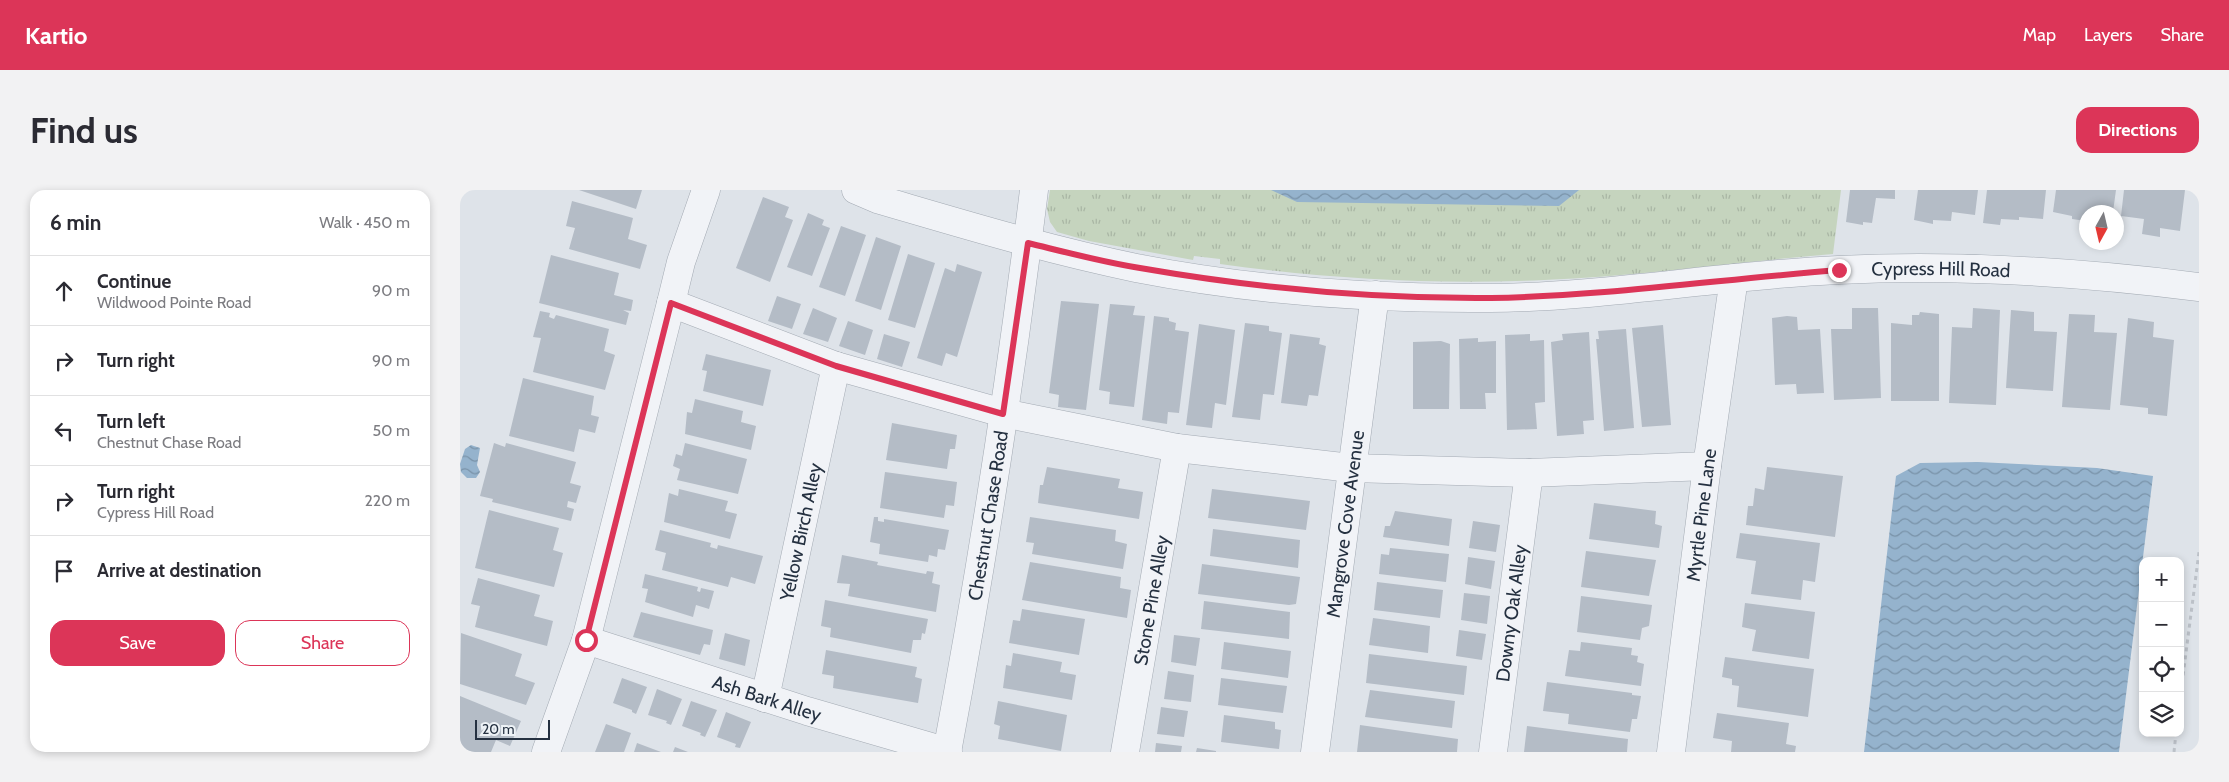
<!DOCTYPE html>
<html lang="en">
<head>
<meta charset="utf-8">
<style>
  :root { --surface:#fff; --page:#f2f2f3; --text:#2b2b33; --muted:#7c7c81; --line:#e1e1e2; --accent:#dc3558 }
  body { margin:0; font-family:Cabin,sans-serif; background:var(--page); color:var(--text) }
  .controls { position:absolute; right:15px; bottom:15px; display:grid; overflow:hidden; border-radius:10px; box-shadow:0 2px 8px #0003 }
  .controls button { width:45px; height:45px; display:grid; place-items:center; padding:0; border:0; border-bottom:1px solid var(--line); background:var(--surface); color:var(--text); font:25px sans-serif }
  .compass { position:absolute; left:1619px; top:15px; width:45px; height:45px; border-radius:50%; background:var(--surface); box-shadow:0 2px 8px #0003; rotate:188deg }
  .scale { position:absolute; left:15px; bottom:12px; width:75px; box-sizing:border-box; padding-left:5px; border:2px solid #253141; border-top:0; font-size:14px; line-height:18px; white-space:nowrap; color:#253141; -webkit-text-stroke:4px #edf2f6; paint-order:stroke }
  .stop { position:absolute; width:15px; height:15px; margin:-11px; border:4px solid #dc3558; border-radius:50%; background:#fff }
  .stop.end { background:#dc3558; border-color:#fff; box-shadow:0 1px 5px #0008 }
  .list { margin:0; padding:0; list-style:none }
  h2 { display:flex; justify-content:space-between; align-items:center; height:65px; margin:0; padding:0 20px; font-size:21px }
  h2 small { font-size:16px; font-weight:400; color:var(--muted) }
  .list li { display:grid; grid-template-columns:32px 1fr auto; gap:15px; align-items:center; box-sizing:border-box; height:70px; padding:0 20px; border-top:1px solid var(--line) }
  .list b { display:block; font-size:19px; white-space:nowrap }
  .list p { margin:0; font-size:16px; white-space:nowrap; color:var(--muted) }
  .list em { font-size:16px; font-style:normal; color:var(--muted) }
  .actions { display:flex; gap:10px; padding:15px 20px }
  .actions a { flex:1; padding:11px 0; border:1px solid var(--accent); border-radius:15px; text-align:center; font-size:18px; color:var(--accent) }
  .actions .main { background:var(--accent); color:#fff }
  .icon { flex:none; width:28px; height:28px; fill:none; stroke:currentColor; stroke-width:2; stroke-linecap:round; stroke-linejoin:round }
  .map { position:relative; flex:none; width:1739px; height:562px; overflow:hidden; border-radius:15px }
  header { display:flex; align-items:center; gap:30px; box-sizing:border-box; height:70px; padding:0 25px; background:var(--accent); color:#fff }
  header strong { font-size:24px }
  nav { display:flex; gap:28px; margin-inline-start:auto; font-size:18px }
  .intro { display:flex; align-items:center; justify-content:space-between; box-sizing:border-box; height:120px; padding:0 30px }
  h1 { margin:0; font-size:35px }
  .button { padding:12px 22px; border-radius:15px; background:var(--accent); color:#fff; font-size:18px; font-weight:700 }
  main { display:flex; gap:30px; padding:0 30px }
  aside { flex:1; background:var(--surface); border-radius:15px; box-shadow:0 2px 8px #0003 }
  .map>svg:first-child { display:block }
  .park { fill:url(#park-tufts) }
  .water { fill:url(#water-waves) }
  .building { fill:#b4bcc6 }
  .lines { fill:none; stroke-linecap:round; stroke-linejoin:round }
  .minor-casing { stroke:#a3aab3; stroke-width:29 }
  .path { stroke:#bcc1c8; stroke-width:3; stroke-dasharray:4 4; stroke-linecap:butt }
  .minor { stroke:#f1f3f7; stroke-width:28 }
  .route { stroke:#dc3558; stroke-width:6 }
  .labels { text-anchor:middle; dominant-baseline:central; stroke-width:4.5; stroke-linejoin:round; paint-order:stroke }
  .street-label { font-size:19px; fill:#253141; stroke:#edf2f6 }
</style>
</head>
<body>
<header>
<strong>Kartio</strong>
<nav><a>Map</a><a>Layers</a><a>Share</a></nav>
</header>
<div class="intro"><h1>Find us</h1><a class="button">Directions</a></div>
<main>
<aside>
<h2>6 min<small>Walk · 450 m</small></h2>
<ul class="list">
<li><svg class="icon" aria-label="ahead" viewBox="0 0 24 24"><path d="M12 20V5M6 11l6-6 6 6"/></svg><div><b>Continue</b><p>Wildwood Pointe Road</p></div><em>90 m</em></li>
<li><svg class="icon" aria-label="right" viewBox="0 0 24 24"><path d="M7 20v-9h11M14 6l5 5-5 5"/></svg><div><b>Turn right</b></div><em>90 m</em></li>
<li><svg class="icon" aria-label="left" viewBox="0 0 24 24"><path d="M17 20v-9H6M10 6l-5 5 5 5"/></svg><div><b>Turn left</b><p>Chestnut Chase Road</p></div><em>50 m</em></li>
<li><svg class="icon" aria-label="right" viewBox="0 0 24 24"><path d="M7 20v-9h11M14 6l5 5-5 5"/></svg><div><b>Turn right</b><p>Cypress Hill Road</p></div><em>220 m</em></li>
<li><svg class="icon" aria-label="arrive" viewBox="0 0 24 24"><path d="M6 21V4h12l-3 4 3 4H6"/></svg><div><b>Arrive at destination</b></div></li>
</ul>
<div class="actions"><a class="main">Save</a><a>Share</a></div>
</aside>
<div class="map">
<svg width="1739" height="562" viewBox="0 0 1739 562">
  <defs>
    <pattern id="park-tufts" width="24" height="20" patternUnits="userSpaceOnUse" patternTransform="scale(1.25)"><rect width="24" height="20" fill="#c5d4be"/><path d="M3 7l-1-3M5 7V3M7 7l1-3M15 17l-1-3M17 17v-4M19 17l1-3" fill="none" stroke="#a9b6a4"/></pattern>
    <pattern id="water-waves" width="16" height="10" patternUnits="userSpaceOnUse" patternTransform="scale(1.25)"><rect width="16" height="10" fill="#95b3cd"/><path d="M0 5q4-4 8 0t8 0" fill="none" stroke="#7992a8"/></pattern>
  </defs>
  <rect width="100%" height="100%" fill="#dee3e9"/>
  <!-- park -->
  <path class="park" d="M590,0H1381L1373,64C1276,72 1181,86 1084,90C975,95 867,89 760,74V69L734,66L733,70L629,51L597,42L590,32L587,19Z"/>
  <!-- water -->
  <path class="water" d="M811,0H1119L1099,16L837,12Z
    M11,255L20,258L17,275L20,282L16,288H7L1,282L0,274L5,259Z
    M1518,272L1637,278L1693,286L1659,562H1404L1436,286L1460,273Z"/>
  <!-- building -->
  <path class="building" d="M119,0H182L176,19Z
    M1390,0H1435V9L1416,8L1412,33L1403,32V35L1386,32Z
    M1458,0H1518L1515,25L1492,22L1491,31L1473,30V34L1454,30Z
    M1527,0H1586L1583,29L1559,27V30L1541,29L1540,35L1523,33Z
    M1596,0H1656L1653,22H1626V31L1612,29V26L1593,22Z
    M1664,0H1725L1720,41L1700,38V47L1682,44L1684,29L1661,26Z
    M303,7L329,17L325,27L333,30L310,92L276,78Z
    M112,11L173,28L168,49L187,55L180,79L109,59L115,38L106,36Z
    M348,23L364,30L362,35L370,38L352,86L327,77Z
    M381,36L406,45L385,106L359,97Z
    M416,47L441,56L421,120L395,111Z
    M448,64L475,73L455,138L428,130Z
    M91,65L159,83L154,105L173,110L171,121L163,120L169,123L166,135L79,113Z
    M497,74L522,82L497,167L486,163L482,176L457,168L485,78L495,82Z
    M317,106L341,114L332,139L308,131Z
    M601,111L639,114L626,220L598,217L599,205L589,203Z
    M650,114L675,116L673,125L685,126L674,217L649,214L650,202L639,200Z
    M353,118L377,128L368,152L343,144Z
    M1392,118H1418L1421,208L1374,210L1371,139H1392Z
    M1513,118L1540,120L1536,215L1489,213L1492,137L1512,138Z
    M1551,120L1574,122V141L1597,142L1593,201L1546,198Z
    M80,121L90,123L89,127L94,129L96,125L149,139L144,161L155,165L145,200L73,182L81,148L73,147Z
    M1460,122L1479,124V211H1431V133L1452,135V125H1459Z
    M1609,124L1635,125L1634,142L1657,143L1650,220L1602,217Z
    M694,126L709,128V131L716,133L715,140L729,142L719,223L708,222L707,234L682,230Z
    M1327,126L1337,127L1338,140L1360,139L1364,203L1337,204L1336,194L1315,195L1312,128Z
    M1668,128L1694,132L1693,147L1714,150L1707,226L1688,224V218L1660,215Z
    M388,131L413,140L405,165L379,156Z
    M785,133L809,136V141L822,143L814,205L803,204L800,230L772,227Z
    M739,134L775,140L766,215L755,213L752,238L726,235Z
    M1203,135L1211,235L1182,237L1172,138Z
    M1166,139L1174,238L1144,241L1136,149H1139L1138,141Z
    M1129,142L1134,230L1123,231L1124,244L1097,246L1091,152L1103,150L1102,144Z
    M424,144L450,152L442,177L417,169Z
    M830,144L860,148L859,154L866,156L858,206L849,205L847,216L821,213Z
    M1070,144V151L1084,150L1085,212L1075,213L1077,239L1047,240L1045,145Z
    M1018,148V152L1036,151V203H1025L1026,219H1000L999,149Z
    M981,151L990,154L989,219H953V152Z
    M246,164L311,180L303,216L243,201L247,181L242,180Z
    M63,188L134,206L131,225L139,227L135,243L119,239L114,262L49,246Z
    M235,209L283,221L281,232L296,236L291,260L225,244L227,222L232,223Z
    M432,233L497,245L495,259H490L487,279L426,270Z
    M34,253L45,257L46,253L116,272L110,293L121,296L116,313L108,311L107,317L114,319L111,331L32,312L33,309L20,306Z
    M225,253L287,269L278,304L217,290L220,279L213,276L216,264L222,266Z
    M587,277L660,289L658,298L683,302L679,329L578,313L580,295H583Z
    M1307,277L1383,286L1375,347L1286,335L1288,316H1293L1295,298L1304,300Z
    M425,282L497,292L494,316L486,315L484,328L420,318Z
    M219,299L268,311L265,321L277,324L270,349L204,332L209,303L218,306Z
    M752,299L850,311L846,340L748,328Z
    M1134,313L1196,321L1195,334L1202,336L1199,358L1129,349Z
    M29,320L99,338L93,360L103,363L94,397L15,378Z
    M935,321L992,329L989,356L923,347L925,336H930Z
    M414,327H418V331L424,332V329L489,340L485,360L478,359L477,367L469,365L468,372L419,364L420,354L410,352Z
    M570,327L656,340L655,351L667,354L663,379L572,364L574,353L566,352Z
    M1013,331L1040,335L1036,362L1009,358Z
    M753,339L840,350L838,378L750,366Z
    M200,340L251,353L250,357L257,359L258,355L303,366L295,394L271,387L268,397L202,380L206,363L195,360Z
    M1280,343L1360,353L1355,392L1343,390L1341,410L1291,404L1296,371L1276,368Z
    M930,358L989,364L986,392L919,384L921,364L929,365Z
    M1126,361L1196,370L1189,406L1121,397Z
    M382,365L418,372L417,375L466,384L467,381L474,382L472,393L480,395L476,422L388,406L390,394L377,393Z
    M1008,367L1035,371L1031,399L1005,394Z
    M570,372L661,387L660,398L671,400L667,428L562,410Z
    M742,374L840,387L836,414L829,415L738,404Z
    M185,384L238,397L237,401L240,402L241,398L254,401L249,419L236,415L233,427L185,412L188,399L182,398Z
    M18,388L80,405L74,426L93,431L87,456L15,437L20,416L11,414Z
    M917,392L983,400L980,428L914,420Z
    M1004,403L1030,406L1027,434L1001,430Z
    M1121,406L1192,415L1189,436L1182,438L1180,450L1117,442Z
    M365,410L468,429L465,444L462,443L461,450H453L451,463L370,447L371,438L361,436Z
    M744,411L830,422L829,449L741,439Z
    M1285,413L1355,422L1349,469L1292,461L1296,440L1282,437Z
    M562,419L625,429L619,465L549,453L553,430L560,431Z
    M181,422L253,440L250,455L244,454L240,465L173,447Z
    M913,428L970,436L968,463L909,455Z
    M999,440L1026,444L1022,470L996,466Z
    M1,443L62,464L55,486L75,493L66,515L0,494Z
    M265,443L290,450L285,476L259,469Z
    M714,445L740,448L736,476L711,472Z
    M764,452L831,461L828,488L761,479Z
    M1121,452L1172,458L1171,465L1178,466L1177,472L1184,474L1181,496L1105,486L1109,460L1120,461Z
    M366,460L457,477L455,487L462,489L458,513L373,498L374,486L362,484Z
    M553,463L602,472L600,482L616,485L612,510L543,498L546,475L551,476Z
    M909,464L1007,476L1004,505L906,493Z
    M1265,467L1354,479L1348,527L1277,517L1279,496L1272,495V489L1262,487Z
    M708,481L734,485L731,512L704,509Z
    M162,488L187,497L176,524L172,522V520L153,513Z
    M761,488L827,496L823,523L758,515Z
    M1087,492L1172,503V505L1181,506L1177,529H1172L1170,542L1108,534L1109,524L1083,521Z
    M197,499L222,509L211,535L206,533L207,531L188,525Z
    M910,500L995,511L992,538L905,527Z
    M0,506L61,531L50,556L36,550L31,562H9L0,558Z
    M231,511L257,520L245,547L240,545L241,543L222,536Z
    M538,511L607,525L601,561L538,549L540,536L534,534Z
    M701,517L728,521L724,547L697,544Z
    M266,522L291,532L280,558L275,557L276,554L257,547Z
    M1257,523L1329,533L1326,554L1336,556L1335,562H1271L1272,551L1253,548Z
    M764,525L815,532V539L821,540L819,559L761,552Z
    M146,534L171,543L164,562H135Z
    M900,535L998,549L997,562H897Z
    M1067,536L1168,549L1167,562H1064Z
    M177,553L201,562H174Z
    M696,553L722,556L721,562H695Z
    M215,557L228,562H213Z
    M737,558L756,561V562H736Z"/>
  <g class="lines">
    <!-- minor casing -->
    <g class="minor-casing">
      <g id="minor">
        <path id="s1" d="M396,0L417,9C503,34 588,60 676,78C789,100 915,109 1030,108C1146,107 1261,85 1378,80C1497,74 1620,82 1739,97"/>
        <path d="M211,113L376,176L543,223L717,258L891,278L1069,283L1247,276"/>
        <path id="s2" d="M126,450L347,521L488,562"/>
        <path id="s3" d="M305,508L376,176"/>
        <path d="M86,562L126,450L211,113L221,72L246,0"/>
        <path id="s4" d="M487,562C522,376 551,188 574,0"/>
        <path id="s5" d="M665,562L717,258"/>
        <path id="s6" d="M855,562L915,105"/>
        <path id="s7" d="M1033,562L1069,283"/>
        <path id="s8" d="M1211,562L1247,276L1274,88"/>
      </g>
    </g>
    <!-- path -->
    <path class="path" d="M1720,509L1739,362
      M1714,562L1716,543"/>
    <!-- minor -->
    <use href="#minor" class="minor"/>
  </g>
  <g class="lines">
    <!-- route -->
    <path class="route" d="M126,450L211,113L376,176L543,224L568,53C605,62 642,72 680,78C795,98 914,109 1031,108C1147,106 1263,89 1379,80"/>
  </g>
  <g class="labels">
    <!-- street labels -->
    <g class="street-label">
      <text stroke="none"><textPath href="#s1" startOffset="1099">Cypress Hill Road</textPath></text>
      <text stroke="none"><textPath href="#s8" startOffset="239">Myrtle Pine Lane</textPath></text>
      <text stroke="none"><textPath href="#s4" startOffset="240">Chestnut Chase Road</textPath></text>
      <text stroke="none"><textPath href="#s6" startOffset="230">Mangrove Cove Avenue</textPath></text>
      <text stroke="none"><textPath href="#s3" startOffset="170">Yellow Birch Alley</textPath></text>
      <text stroke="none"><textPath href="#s5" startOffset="154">Stone Pine Alley</textPath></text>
      <text stroke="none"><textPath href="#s7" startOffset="140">Downy Oak Alley</textPath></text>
      <text stroke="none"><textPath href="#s2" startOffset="190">Ash Bark Alley</textPath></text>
    </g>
  </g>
</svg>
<div class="controls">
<button>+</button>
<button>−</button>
<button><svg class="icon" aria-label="locate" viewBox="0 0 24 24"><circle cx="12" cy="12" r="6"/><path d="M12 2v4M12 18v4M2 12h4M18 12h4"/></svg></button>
<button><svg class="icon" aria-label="layers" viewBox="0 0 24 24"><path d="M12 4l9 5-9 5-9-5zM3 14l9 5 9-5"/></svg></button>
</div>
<svg class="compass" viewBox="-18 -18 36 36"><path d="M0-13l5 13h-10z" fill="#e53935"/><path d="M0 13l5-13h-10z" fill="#7c7c81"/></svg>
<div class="scale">20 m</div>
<div class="stop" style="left:126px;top:450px"></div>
<div class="stop end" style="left:1379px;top:80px"></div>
</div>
</main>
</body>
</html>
